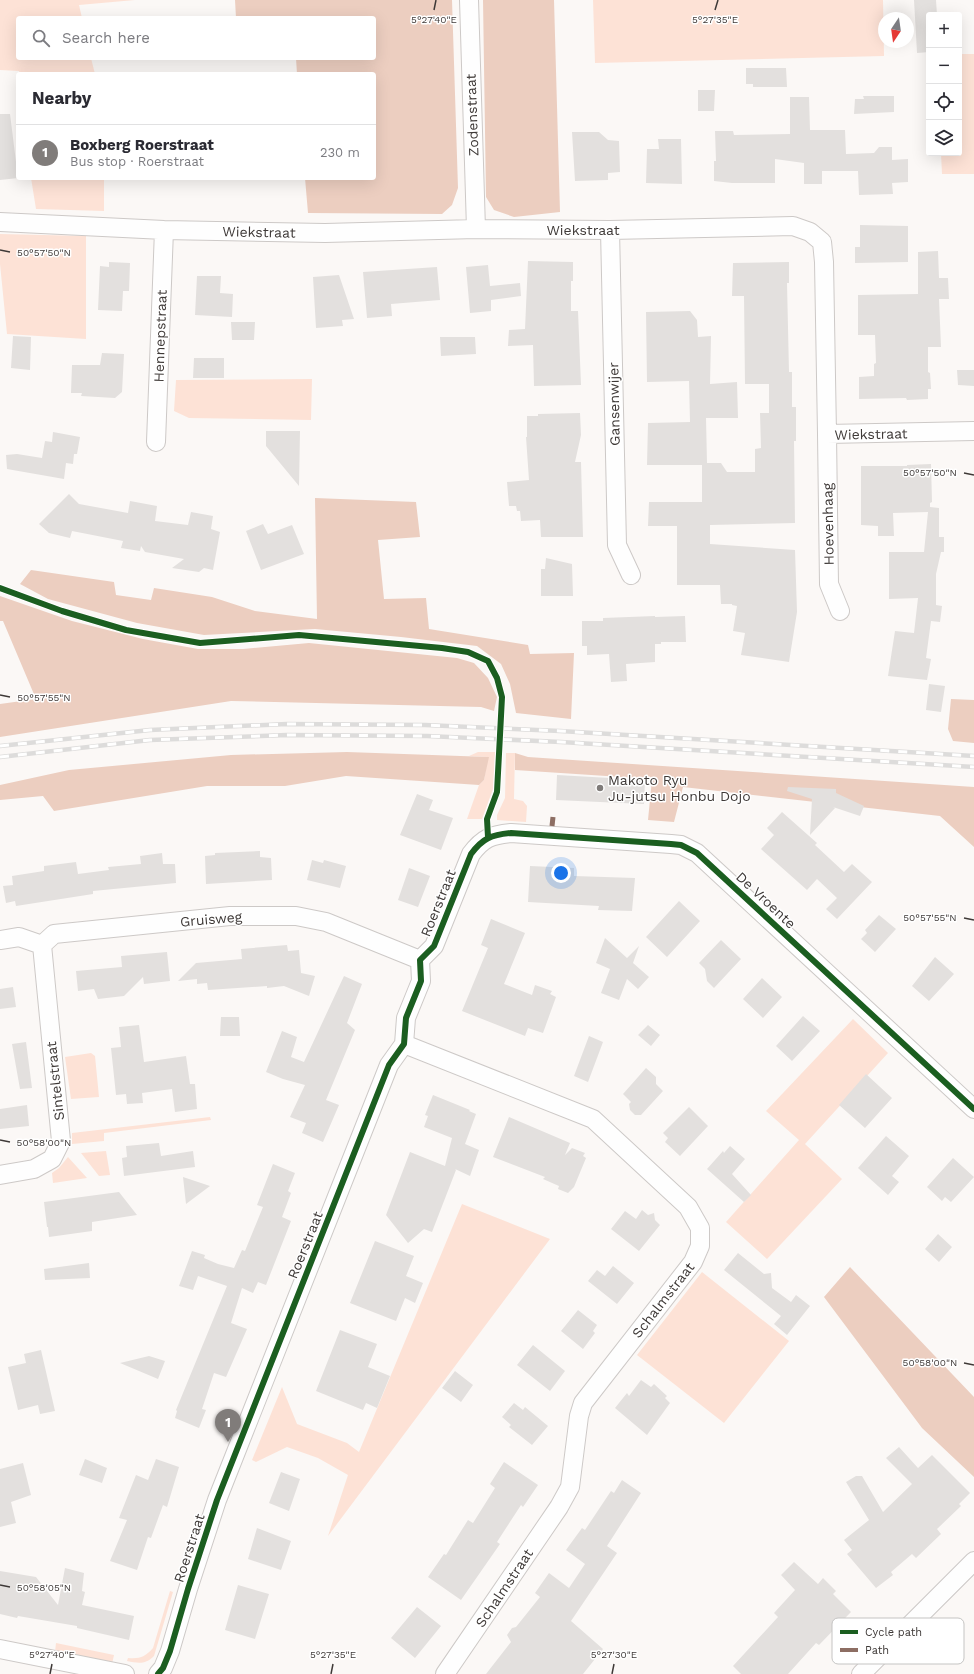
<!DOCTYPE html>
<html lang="en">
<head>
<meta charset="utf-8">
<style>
  :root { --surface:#fff; --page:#f2f2f3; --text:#2b2b33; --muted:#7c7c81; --line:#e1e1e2; --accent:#807c7a }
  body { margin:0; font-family:"Work Sans",sans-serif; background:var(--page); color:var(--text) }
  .controls { position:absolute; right:12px; top:12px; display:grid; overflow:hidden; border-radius:4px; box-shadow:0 4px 16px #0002 }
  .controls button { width:36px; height:36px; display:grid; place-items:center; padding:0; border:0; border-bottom:1px solid var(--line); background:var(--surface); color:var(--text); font:20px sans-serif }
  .compass { position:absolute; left:878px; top:12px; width:36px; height:36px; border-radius:50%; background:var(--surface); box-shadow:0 4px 16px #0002; rotate:193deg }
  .you { position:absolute; left:561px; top:873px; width:14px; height:14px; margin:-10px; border:3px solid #fff; border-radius:50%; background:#1a73e8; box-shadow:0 0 0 6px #1a73e833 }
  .badge { display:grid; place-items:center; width:26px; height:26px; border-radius:50%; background:var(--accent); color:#fff; font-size:13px; font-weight:700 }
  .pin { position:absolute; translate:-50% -33px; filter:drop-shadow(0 1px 2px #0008) }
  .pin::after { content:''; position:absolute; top:21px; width:14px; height:12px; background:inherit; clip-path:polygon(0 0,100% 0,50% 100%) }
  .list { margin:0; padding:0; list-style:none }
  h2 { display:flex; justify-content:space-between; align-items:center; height:52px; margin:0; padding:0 16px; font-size:17px }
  h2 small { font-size:13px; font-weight:400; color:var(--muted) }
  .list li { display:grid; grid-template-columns:26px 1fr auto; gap:12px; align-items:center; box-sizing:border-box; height:56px; padding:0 16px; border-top:1px solid var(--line) }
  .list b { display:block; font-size:15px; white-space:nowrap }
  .list p { margin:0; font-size:13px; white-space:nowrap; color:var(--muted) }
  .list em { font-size:13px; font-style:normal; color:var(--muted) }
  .icon { flex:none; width:22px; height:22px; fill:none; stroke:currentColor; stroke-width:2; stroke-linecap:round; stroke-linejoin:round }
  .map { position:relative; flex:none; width:974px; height:1674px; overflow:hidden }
  .search { position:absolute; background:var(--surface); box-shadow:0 4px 16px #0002; left:16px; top:16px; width:360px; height:44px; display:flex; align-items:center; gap:10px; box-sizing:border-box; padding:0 14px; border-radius:4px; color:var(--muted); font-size:15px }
  .panel { position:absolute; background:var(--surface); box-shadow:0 4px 16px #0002; left:16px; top:72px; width:360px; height:108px; border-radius:4px }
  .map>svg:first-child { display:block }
  .green { fill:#fde2d6 }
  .forest { fill:#eccec0 }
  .building { fill:#e3e0de }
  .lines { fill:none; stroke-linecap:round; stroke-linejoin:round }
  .minor-casing { stroke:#cdc9c7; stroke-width:20 }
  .minor { stroke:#fefefe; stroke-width:18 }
  .rail-casing { stroke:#dddcdb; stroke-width:4.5 }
  .rail { stroke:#fff; stroke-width:3; stroke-dasharray:9; stroke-linecap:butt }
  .quiet { stroke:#8d6e63; stroke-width:5; stroke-dasharray:10 5; stroke-linecap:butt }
  .cycleway-casing { stroke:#fff; stroke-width:8 }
  .cycleway { stroke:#1b5e20; stroke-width:6 }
  .ticks { fill:none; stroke:#3e3937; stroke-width:1.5 }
  .poi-dot { fill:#807c7a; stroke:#fff; stroke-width:1.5 }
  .labels { text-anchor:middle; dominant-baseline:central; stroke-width:3; stroke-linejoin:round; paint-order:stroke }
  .street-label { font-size:14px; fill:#3e3937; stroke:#fff }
  .poi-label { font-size:14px; fill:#3e3937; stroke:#fff; text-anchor:start }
  .key { fill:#fff; stroke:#c5c4c3; stroke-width:1 }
  .key-label { font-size:11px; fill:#3e3937 }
  .ticks-label { font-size:10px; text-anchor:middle; fill:#3e3937; stroke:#fff; stroke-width:3; stroke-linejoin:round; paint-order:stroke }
</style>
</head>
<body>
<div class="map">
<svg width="974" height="1674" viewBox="0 0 974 1674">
  <rect width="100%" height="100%" fill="#fbf8f6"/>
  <!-- green -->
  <path class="green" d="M0,0H135L79,5L82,18H18V58H91L95,74H20L19,71L0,70Z
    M593,0H883L884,56L595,63Z
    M959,54H974V174H942L941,153H959Z
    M31,178H104V211L36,209Z
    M0,234L86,236V339L7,334L0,264Z
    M312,379L311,420L189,418L174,411L176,380Z
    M478,752H495L493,789L482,819H467L479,785L484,780L488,757L469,756Z
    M506,753H515L514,799L523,801L527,806L526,822L497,820V815L505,798Z
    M853,1019L888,1053L805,1144L842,1179L767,1259L726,1222L799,1140L766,1111Z
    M91,1053L95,1056L99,1097L71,1099L65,1057Z
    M210,1117L211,1120L104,1133V1141L72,1144V1133Z
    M106,1151L110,1175L99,1176L81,1153Z
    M68,1157L87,1178L53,1183L52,1173L59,1168Z
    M462,1204L550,1239L328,1536L348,1475L318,1458L287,1447L256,1462L252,1460L282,1387L297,1424L347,1443L359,1452Z
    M702,1272L789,1341L724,1423L637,1355Z
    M170,1591L173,1592L154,1656C145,1665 138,1663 127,1661L128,1658C140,1659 145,1657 153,1648Z
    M56,1643L114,1655L112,1664L55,1652Z"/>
  <!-- forest -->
  <path class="forest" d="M235,0H452L458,188L452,205L442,214L308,213L305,178H374V74H297L296,58H374V18H236Z
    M483,0H554L560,212L514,217L494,210L486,197Z
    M315,498L416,502L420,537L378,540L384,599L426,598L429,629L528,645L530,654L574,653L571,719L516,713L510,684L501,664L477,646L401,637L315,629L204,635L137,623L48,599L20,584L31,570L114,582L116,595L151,600L154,588L212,597L255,611L317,619Z
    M0,596L72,621L143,639L198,649H243L309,643L457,658L474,663L488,678L497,697L494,711L481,707L231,701L0,737V704L36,699L3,621H0Z
    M951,699L974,700V743L953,741L948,729Z
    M347,752L489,757L484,780L479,785L346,776L285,786H207L54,811L43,796L0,800V785L69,770L231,755Z
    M515,753L528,757L974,787V847L940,816L683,787L674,822L648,820L652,779L515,770Z
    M850,1267L974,1397V1477L922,1428L824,1297Z"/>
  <!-- building -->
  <path class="building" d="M914,0H936L937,15H929V52L917,53Z
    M746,68H786L787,87H753V84H746Z
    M698,90H715L714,111H698Z
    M863,96H894V112L854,114L855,99H864Z
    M790,97H809L810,130H845L846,154L874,153L879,147H892V160L908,159V182L892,183L893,194L859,195L858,171H822V184H804V163L775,159V183H732L714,181V161H716L715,131H733L734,135L790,134Z
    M0,114H10L18,178L0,180Z
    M572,132H599L608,140L619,141L620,172L608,173V180L575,181Z
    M658,139H681L682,184L646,183L647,149H659Z
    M860,225L908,226V262L855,263V247H860Z
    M938,251L939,278H948L949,299H939L941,347H928V372L930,373L931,389H928V399L907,400L906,398L859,399V377L874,376V364L876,363L875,335H858V295L918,294V252Z
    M528,261L573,262V281H571V311H578L581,385L534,386L533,345L508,346L509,330L525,329Z
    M109,262L130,263L129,291H123L122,311L98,310L100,266L109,267Z
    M789,262V283H787L789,372H792V407H796V441H794L795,523L710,525V544L795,550L797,612L789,662L741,655L745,633L733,631L737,606L732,605V604H721L720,585H677V526H648L649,502H702V465H647L648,423L690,422L689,381L647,382L646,312L690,311L697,320L698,337L711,336L710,384L737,382L738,418H706L707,463H721L727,472H755V449L761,448L760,413H769V384H745L744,296H732L733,263Z
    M488,265L490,286L520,283L521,296L491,300V311L470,313L466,267Z
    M437,267L440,300L391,304L392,316L367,318L363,272Z
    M339,275L354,319L342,320L343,326L316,328L313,277Z
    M197,276H221L220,293L233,294L232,317L195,315Z
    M231,322H255L254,340H232Z
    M13,336L31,337L30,370L11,368Z
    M440,337H475L476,354L441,356Z
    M102,353L124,354L122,392L115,398L81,396L82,393H71L72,365H100Z
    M194,358H224V378H193Z
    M957,370H974V386L958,385Z
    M580,413L581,435L575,462H581L583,537H541L540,520L521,521L520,511H517L516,506H509L507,482L529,480L526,437H527V416H538V414Z
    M266,431H300L299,486L266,446Z
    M53,432L80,437L77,454H74L73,464L66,463L64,479L7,469L6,455L17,454L42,458L45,441L52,442Z
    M931,464L932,502L930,503V507L939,508V537H944V552H941L936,574V605L942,606L940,622L931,621L926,658L931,659L927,680L888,676L895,631L914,633L918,598L889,599V552H924L928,512L893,513L894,536H878V526L861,525V466H907V465Z
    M69,494L79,504L128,513L130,501L157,506L155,521L188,525L191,512L213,516L211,529L220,532L213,570L204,568L199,572L172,568L184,559L145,552L141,546L140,551L121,548L123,541L72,531L70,538L49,533L39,524Z
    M263,524L268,534L292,525L304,554L261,570L246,531Z
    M546,558L572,564L573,596H541V569H545Z
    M655,616V617L685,616L686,642H661V644H655V662L626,664L627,681L611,682L609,654L587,655V646H582V621H603V618Z
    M929,684L945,686L941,712L926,710Z
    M557,775L645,780L644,804L556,800Z
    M788,787L836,789V793L864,806L860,816L833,807L835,808L810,835L812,799L787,791Z
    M417,794L433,800L429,810L453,818L441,850L400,835Z
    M782,812L817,843L815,845L844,872L852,864L872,882L837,919L826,909L837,898L817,879L807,890L761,849L774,835L767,828Z
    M260,851V857L271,858L272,880L206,884L205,856L215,855V853Z
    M162,853L163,864H175L176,883L93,891V894L16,906L15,901L6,903L3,886L13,885L12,876L44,871V866L76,862L78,874L109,870L108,867L141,864L140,856Z
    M312,860L323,863L324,860L346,866L340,888L307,880Z
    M530,866L574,868V876L635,878L632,911L598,910L599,906L528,902Z
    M409,868L430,876L418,907L398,900Z
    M679,901L700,921L667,957L646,937Z
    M879,915L896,929L875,952L861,939L867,933L865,930Z
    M491,919L525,933L504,984L532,995L535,985L552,991L550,994L556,997L543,1033L528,1028L525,1036L462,1011L488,948L481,945Z
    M605,938L627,958L639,946L633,963L649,977L638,989L627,979L619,1000L601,993L610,969L596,963Z
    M721,940L741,959L714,988L707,981L705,969L699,963Z
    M287,945L288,951L299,950L301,973L315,976L309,996L284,986L267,988V986L208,990L207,983L197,984V979L178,981L196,963L242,959L241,949Z
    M167,952L170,981L144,984L143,977L124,996L98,999L94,989L78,991L76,971L122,967L121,956Z
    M935,957L954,974L929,1001L912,986Z
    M344,976L362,984L347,1023L355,1030L326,1100L339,1105L323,1142L302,1133L306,1123L290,1117L305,1085L283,1079L266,1072L282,1031L297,1037L291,1057L304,1062Z
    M762,978L782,997L763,1018L743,999Z
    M13,987L16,1007L0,1009V989Z
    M803,1016L820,1031L792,1061L776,1046Z
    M221,1017H239L240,1036H220Z
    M139,1025L144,1062L186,1056L190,1084H195L197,1109L175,1112L172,1089L142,1093L143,1103L127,1104L126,1094L116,1095L111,1048L121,1047L119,1027Z
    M648,1025L660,1035L651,1046L638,1035Z
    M589,1036L603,1042L588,1082L574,1076Z
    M26,1042L32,1088L20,1089L12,1044Z
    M646,1068L656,1077V1084L663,1091L641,1115H635L630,1110L629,1104L631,1102L623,1094Z
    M866,1074L892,1098L865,1128L839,1105Z
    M433,1095L470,1110L469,1111L476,1114L465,1144L479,1150L470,1176L455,1169L456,1170L432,1232L424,1229L408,1243L386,1215L410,1152L445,1166L452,1138L424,1127L428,1116L425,1115Z
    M27,1105L29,1126L0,1129V1109Z
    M689,1107L708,1126L680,1156L665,1142L668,1138L663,1133Z
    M509,1117L570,1143L565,1155L572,1148L585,1153L583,1156L586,1158L574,1187L568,1193L558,1189L559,1186L543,1179L545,1177L493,1157Z
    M886,1136L909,1156L892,1176L899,1182L888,1195L858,1168Z
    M159,1143L161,1156L193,1151L195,1167L124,1176L122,1158L127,1157L126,1146Z
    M730,1146L745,1159L732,1174L751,1195L744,1202L707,1169L723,1151L724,1153Z
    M953,1158L974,1177L951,1202L945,1197L942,1201L927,1187Z
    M273,1164L295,1173L288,1191L291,1193L282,1217L291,1221L266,1285L258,1282L253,1293L242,1288L231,1323L247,1329L226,1377L214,1373L202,1409L206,1410L199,1428L175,1418L177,1411L176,1410L227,1286L198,1276L193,1290L179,1286L192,1251L205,1255L204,1258L218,1264L234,1268L242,1250L245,1251L263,1207L257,1205Z
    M183,1177L210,1186L186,1204Z
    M119,1192L137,1215L92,1222V1231L49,1237L48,1227H47L44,1202Z
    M642,1210L648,1215L654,1213L655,1220L660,1225L639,1251L611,1229L625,1211L636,1219Z
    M938,1234L952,1247L939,1262L925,1249Z
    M375,1241L414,1256L406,1276L423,1283L415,1303L405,1298L396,1321L350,1303Z
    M738,1253L764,1274L771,1273L772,1288L791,1302L796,1295L810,1306L787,1335L774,1324L781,1316L724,1270Z
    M89,1263L90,1278L45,1280L44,1269Z
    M613,1266L634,1283L617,1304L588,1281L597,1270L605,1276Z
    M578,1310L597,1325L593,1331L595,1333L583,1349L561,1331Z
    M340,1330L377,1344L368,1367L390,1376L377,1408L366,1403L363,1410L316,1391Z
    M533,1345L565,1371L550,1391L517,1365Z
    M41,1350L55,1411L40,1414L38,1405L18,1410L8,1367L26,1363L24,1354Z
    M149,1356L165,1361L158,1379L120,1363Z
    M455,1371L473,1385L461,1402L442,1388Z
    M641,1380L651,1387L654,1384L667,1396L665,1398L670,1403L647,1435L615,1408L627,1393L629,1396Z
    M514,1403L523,1410L525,1407L548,1426L532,1445L509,1427L511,1425L502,1417Z
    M899,1447L918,1468L932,1455L970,1493L959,1504L961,1506L937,1529L941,1534L916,1558L912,1554L891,1572L893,1575L876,1588L847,1554L852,1550L844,1540L869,1520L846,1482L856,1476H862L883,1512L912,1484L886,1458Z
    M85,1459L107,1468L102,1483L79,1475Z
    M156,1459L179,1467L167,1507L163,1505L151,1538L148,1537L137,1570L110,1561L127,1520L119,1518L136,1475L148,1480Z
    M504,1462L538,1485L523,1507L521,1505L497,1542L500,1544L461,1600L428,1577L444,1554L446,1555L468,1520L473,1523L495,1488L490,1484Z
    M23,1463L31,1495L11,1502L16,1523L0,1527V1469Z
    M281,1472L300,1479L289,1511L269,1503Z
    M622,1480L641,1493L607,1546L617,1553L571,1621L603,1649L583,1674H486L511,1642L507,1635L512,1628L516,1627L540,1597L535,1593L549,1573L569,1588L585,1564L566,1550L582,1528L585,1530L611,1491L614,1493Z
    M257,1528L291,1541L281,1570L248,1559Z
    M794,1562L818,1584L823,1578L836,1591L833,1594L851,1612L819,1645L816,1643L788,1674H741L733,1666L778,1617L774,1613L795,1590L781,1575Z
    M65,1568L84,1573L82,1591L85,1592L82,1605L134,1616L129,1640L77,1628V1626L18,1616L17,1618L0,1614V1571L36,1577L58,1605Z
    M238,1585L269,1594L255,1639L225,1630Z
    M417,1607L441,1626L415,1658L391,1638Z"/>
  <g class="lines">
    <!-- minor casing -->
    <g class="minor-casing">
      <path id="minor" d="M469,0L476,229
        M0,222L164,230L325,233L476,229L610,230L793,226L810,232L822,242L824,262L827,434L974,431
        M610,230L617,545L631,575
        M827,434L829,584L840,611
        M156,442L164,230
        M0,940L19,937L42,945L54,934L230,916H296L326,922L420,960
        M404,1044L593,1119L688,1207L700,1228V1246L693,1262L583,1403L579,1416L570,1487L559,1507L445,1674
        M0,1175L34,1169L52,1159L61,1141L42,945
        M0,1649L125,1674
        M158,1674L163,1668L170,1651L188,1589L217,1500L389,1065L404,1044L406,1018L421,981L420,960L434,946L471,854C483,838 491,835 511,833L671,844L681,845L697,853L974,1109
        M861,1674L974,1561"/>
    </g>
    <!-- minor -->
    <use href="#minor" class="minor"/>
    <!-- rail casing -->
    <g class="rail-casing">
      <path id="rail" d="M0,746L150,730L287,724L425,725L560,731L974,756
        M0,757L150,740L287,735L427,736L561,742L974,767"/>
    </g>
    <!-- rail -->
    <use href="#rail" class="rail"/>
    <!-- quiet -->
    <path class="quiet" d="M552,826L553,817"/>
    <!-- cycleway casing -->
    <g class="cycleway-casing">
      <path id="cycleway" d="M0,588L62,611L126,630L200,643L299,635L442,648L468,652L488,661L497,678L502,697L497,792L487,819L488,837
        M158,1674L163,1668L170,1651L188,1589L217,1500L389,1065L404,1044L406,1018L421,981L420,960L434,946L471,854C483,838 491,835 511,833L671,844L681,845L697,853L974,1109"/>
    </g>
    <!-- cycleway -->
    <use href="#cycleway" class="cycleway"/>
  </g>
  <!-- ticks -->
  <path class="ticks" d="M434,10L436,0M715,10L718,0M0,250L10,252M964,473L974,475M0,695L10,697M964,918L974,920M0,1140L10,1142M964,1363L974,1365M0,1585L10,1587M50,1674L52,1664M331,1674L333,1664M612,1674L614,1664"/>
  <!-- markers -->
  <circle class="poi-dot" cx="600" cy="788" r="4"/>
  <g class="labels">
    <!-- street labels -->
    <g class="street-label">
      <text transform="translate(472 115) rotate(-92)">Zodenstraat</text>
      <text x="583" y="230">Wiekstraat</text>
      <text transform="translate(259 232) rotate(1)">Wiekstraat</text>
      <text transform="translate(160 336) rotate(-88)">Hennepstraat</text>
      <text transform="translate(614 404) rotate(-91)">Gansenwijer</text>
      <text transform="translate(871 434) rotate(-1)">Wiekstraat</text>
      <text transform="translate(828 524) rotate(-91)">Hoevenhaag</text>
      <text transform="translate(766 900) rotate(43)">De Vroente</text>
      <text transform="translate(438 903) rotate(-68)">Roerstraat</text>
      <text transform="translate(211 919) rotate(-5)">Gruisweg</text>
      <text transform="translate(55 1081) rotate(-96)">Sintelstraat</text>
      <text transform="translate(305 1245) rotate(-68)">Roerstraat</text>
      <text transform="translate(663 1300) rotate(-52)">Schalmstraat</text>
      <text transform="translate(189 1548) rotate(-72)">Roerstraat</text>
      <text transform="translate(504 1588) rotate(-56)">Schalmstraat</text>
    </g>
    <!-- poi labels -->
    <g class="poi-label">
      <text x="608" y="780">Makoto Ryu<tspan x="608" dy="16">Ju-jutsu Honbu Dojo</tspan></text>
    </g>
  </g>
  <!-- legend -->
  <rect x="832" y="1618" width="132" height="46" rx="6" class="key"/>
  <rect x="840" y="1630" width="18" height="4" fill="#1b5e20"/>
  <rect x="840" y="1648" width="18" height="4" fill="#8d6e63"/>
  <g class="key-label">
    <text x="865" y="1636">Cycle path</text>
    <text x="865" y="1654">Path</text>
  </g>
  <g class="ticks-label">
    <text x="434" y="23">5°27'40"E</text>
    <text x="715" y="23">5°27'35"E</text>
    <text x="44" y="256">50°57'50"N</text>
    <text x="930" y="476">50°57'50"N</text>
    <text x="44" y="701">50°57'55"N</text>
    <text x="930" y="921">50°57'55"N</text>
    <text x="44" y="1146">50°58'00"N</text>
    <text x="930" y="1366">50°58'00"N</text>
    <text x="44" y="1591">50°58'05"N</text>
    <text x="52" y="1658">5°27'40"E</text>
    <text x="333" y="1658">5°27'35"E</text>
    <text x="614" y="1658">5°27'30"E</text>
  </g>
</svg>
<div class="controls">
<button>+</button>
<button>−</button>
<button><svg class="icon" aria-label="locate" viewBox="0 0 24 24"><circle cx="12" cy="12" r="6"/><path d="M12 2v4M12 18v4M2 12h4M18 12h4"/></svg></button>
<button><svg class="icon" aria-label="layers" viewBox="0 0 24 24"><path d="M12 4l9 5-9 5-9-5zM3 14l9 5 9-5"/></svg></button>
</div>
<svg class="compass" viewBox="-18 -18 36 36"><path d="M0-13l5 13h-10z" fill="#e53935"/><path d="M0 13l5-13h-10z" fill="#7c7c81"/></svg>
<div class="you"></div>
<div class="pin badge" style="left:228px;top:1442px">1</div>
<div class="search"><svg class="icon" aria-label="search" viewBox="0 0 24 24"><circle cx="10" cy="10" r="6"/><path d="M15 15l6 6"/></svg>Search here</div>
<section class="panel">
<h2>Nearby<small></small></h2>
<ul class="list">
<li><span class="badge">1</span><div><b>Boxberg Roerstraat</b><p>Bus stop · Roerstraat</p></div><em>230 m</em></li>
</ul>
</section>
</div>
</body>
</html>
